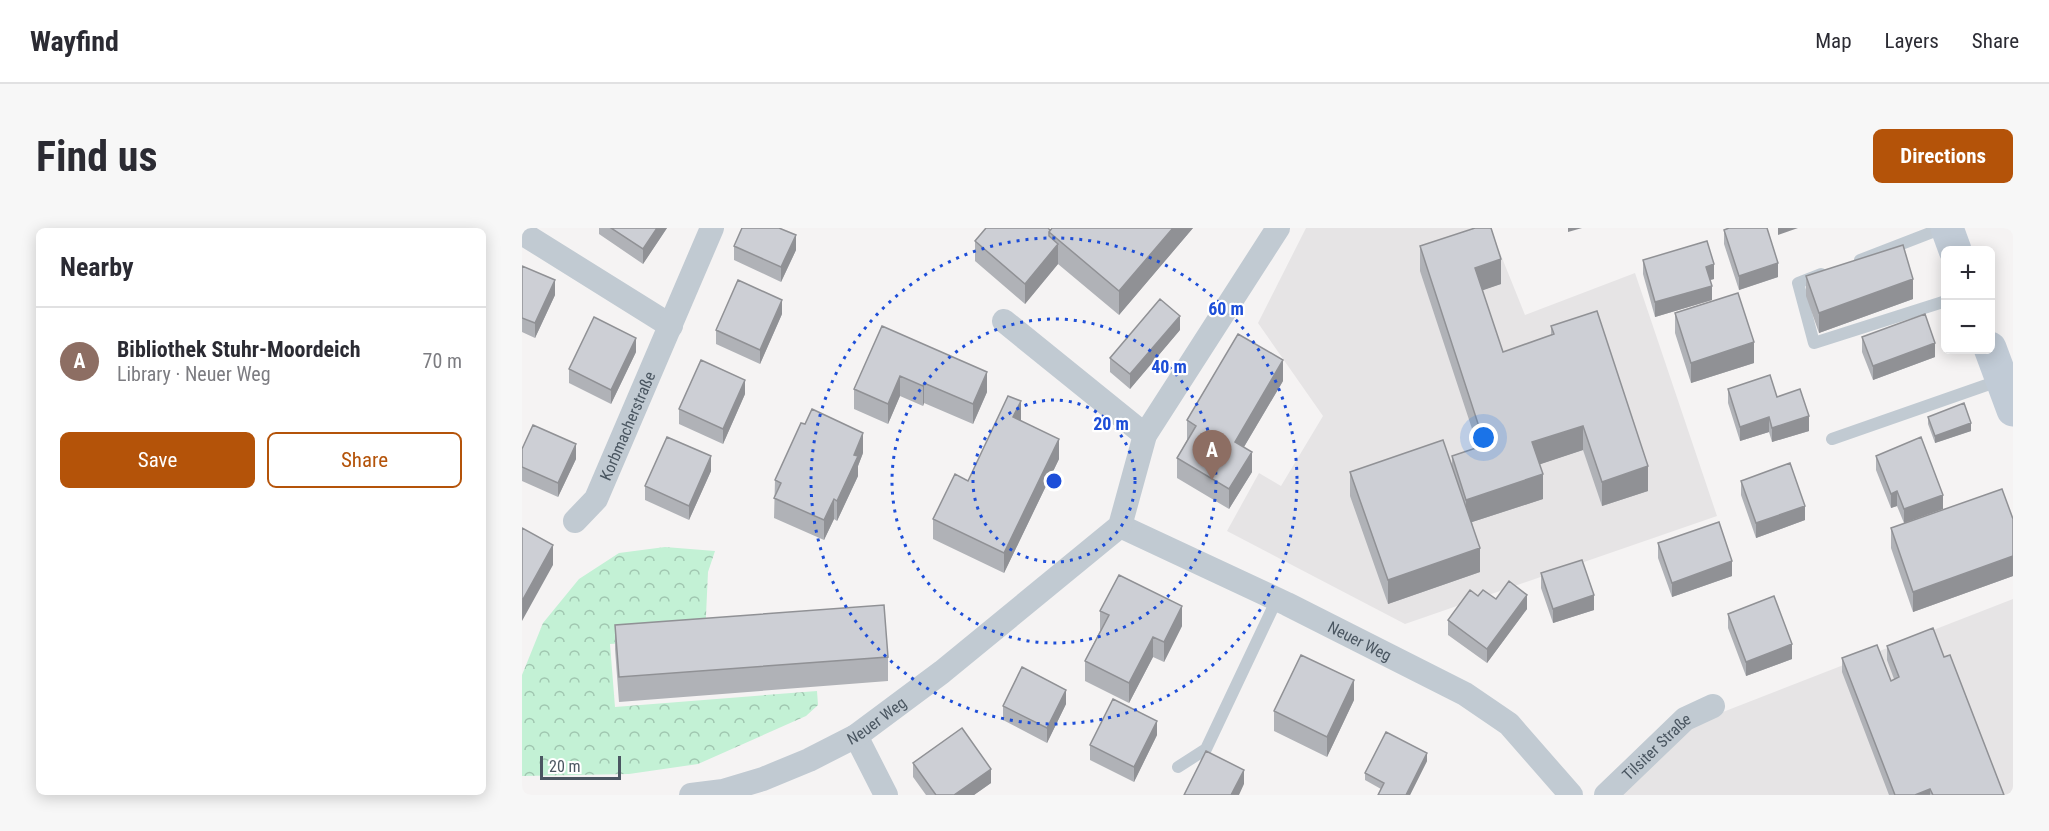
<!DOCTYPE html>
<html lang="en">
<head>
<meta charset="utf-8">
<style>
  :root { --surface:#fff; --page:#f7f7f7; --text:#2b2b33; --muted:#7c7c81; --line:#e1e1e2; --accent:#b45309 }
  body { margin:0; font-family:"Roboto Condensed",sans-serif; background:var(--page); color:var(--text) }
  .controls { position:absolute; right:18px; top:18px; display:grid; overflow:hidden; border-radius:9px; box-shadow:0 3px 15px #0003 }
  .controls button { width:54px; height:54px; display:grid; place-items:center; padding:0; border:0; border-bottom:2px solid var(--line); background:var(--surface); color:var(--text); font:30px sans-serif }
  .scale { position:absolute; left:18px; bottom:15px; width:81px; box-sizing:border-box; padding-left:6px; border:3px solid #4a5661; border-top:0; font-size:16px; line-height:21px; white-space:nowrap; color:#4a5661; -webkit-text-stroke:4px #fff; paint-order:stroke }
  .you { position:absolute; left:962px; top:210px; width:21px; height:21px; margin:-15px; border:4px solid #fff; border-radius:50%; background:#1a73e8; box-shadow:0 0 0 9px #1a73e833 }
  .badge { display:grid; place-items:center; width:39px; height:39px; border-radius:50%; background:var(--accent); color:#fff; font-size:20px; font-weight:700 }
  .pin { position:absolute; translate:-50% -50px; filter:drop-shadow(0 2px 3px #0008) }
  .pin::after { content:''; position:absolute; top:32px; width:21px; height:18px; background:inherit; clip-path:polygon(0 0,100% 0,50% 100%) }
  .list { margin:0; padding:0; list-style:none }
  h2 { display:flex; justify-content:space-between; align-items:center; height:78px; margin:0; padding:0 24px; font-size:26px }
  h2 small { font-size:20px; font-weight:400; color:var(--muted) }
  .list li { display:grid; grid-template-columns:39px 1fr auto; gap:18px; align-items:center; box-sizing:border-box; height:108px; padding:0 24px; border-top:2px solid var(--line) }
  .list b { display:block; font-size:22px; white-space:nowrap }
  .list p { margin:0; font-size:20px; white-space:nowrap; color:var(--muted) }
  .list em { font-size:20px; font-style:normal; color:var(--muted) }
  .actions { display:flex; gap:12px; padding:18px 24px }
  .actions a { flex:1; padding:14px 0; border:2px solid var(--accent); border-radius:9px; text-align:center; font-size:21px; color:var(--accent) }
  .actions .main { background:var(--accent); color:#fff }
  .map { position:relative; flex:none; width:1491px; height:567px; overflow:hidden; border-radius:9px }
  header { display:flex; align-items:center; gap:36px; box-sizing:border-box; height:84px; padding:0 30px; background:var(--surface); border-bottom:2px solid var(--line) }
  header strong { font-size:28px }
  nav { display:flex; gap:33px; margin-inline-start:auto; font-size:21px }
  .intro { display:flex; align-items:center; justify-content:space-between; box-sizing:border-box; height:144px; padding:0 36px }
  h1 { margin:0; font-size:42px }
  .button { padding:15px 27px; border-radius:9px; background:var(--accent); color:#fff; font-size:21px; font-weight:700 }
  main { display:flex; gap:36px; padding:0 36px }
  aside { flex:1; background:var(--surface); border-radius:9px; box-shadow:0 3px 15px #0003 }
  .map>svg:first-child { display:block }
  .education { fill:#e6e4e5 }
  .forest { fill:url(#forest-crowns) }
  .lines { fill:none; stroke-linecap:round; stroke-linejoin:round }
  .lane { stroke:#c1cad2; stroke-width:12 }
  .street { stroke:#c1cad2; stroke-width:24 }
  .secondary { stroke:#c1cbd6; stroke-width:33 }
  .wall { fill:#b0b2b7 }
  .shaded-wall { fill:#909195 }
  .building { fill:#cdcfd5; stroke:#909195; stroke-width:1.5 }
  .ring { fill:none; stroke:#1d4ed8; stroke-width:3; stroke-dasharray:3 6 }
  .labels { text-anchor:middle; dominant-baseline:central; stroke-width:4.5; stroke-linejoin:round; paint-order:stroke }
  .street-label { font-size:16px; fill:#4a5661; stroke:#fff }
  .centre { fill:#1d4ed8; stroke:#fff; stroke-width:3 }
  .ring-label { font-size:18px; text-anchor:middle; font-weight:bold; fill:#1d4ed8; stroke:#fff; stroke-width:4.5; stroke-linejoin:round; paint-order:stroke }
</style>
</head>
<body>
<header>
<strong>Wayfind</strong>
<nav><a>Map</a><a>Layers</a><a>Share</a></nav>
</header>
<div class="intro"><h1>Find us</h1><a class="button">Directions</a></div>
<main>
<aside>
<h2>Nearby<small></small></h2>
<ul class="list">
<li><span class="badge" style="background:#8d6e63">A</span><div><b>Bibliothek Stuhr-Moordeich</b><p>Library · Neuer Weg</p></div><em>70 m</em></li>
</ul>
<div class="actions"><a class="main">Save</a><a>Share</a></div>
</aside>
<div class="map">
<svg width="1491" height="567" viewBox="0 0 1491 567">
  <defs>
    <pattern id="forest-crowns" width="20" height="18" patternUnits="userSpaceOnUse" patternTransform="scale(1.5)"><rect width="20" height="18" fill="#c3f1d5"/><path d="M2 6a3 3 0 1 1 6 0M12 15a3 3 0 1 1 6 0" fill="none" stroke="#a0c6b0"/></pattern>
  </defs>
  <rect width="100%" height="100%" fill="#f5f3f3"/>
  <!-- education -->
  <path class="education" d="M784,0H968L1003,87L1113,45L1195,288L883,396L705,303L737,245L759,258L801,188L736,95Z
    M1491,371V567H1095L1165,498Z"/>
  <!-- forest -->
  <path class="forest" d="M143,319L193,323L186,344L183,409L88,416L93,479L295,463L296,477L284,488L176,536L107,546L0,548V447L21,395L57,351L97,325Z"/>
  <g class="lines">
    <!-- lane -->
    <path class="lane" d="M1338,32L1421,0
      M1299,46L1276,55L1292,115L1424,73
      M1310,211L1479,152
      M656,539L684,521L755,371"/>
    <!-- street -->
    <g class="street">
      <path d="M0,5L149,98"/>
      <path d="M482,93L623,207"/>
      <path id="s1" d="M53,293L74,271L190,0"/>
      <path id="s2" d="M598,298L765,376L943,466L987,496L1049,567"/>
      <path d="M334,508L364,567"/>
      <path id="s3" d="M169,567L201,563L241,551L287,532L334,508L420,444L598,298L623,207L756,0"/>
      <path id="s4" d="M1084,567L1163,491L1191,478"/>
    </g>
    <!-- secondary -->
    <path class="secondary" d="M1425,0L1433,22
      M1468,120L1491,182"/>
  </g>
  <!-- wall -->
  <path class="wall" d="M77,0H145L121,36L77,6Z
    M530,0H671L597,87L536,36L503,76L453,33V13L528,2Z
    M1202,2L1256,49L1217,62L1202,16Z
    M212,18L274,22L259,54L212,32Z
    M898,18L979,56L960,62L981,124L1029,108V98L1126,263L1080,278L1061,222L1018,236L1021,271L950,294L958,344L866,376L828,268V244L930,237V228L956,219L898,43Z
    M1121,32L1192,51L1188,52L1190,72L1133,89L1121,46Z
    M0,38L33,67L13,110L0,104Z
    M1284,48L1391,71L1297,105L1284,68Z
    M1153,85L1232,135L1169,155L1153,105Z
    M260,86L238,136L194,116V102Z
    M360,98L465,164L451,196L402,175L401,178L378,168L366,196L332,181V161Z
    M658,102L608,161L588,144V130Z
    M1340,109L1413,129L1351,152L1340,124Z
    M114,124L89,176L47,155V141Z
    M761,153L722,219L730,244L707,281L655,250V230L665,212V192Z
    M1206,161L1255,169L1287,203L1250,214L1247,204L1218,213L1206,175Z
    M223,166L201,216L157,196V181Z
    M1406,189L1449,203L1413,215L1406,196Z
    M499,193L537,231L482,345L411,311V291Z
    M0,221L54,231L36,269L0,253Z
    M341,225L336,238V248L315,293L312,291L302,312L252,290L253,252Z
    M1354,228L1421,281L1382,295L1375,278L1369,280L1354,242Z
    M189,243L167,292L123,272V258Z
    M1219,253L1283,292L1234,310L1219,267Z
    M1491,291V348L1391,384L1369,320V300Z
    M1136,315L1210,348L1150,369L1136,330Z
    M1019,345L1072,382L1031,395L1019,360Z
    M956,368L974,371L1005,381L965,435L926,407V392Z
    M578,383L660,398L642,434L631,429L607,475L563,453V433L578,403Z
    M1206,386L1270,431L1224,448L1206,400Z
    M93,397L366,429V453L97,474L93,421Z
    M1365,418L1422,429L1482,567H1367L1320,444V430L1369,453L1372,451L1365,432Z
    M832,472L805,529L752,503V483Z
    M544,476L525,515L481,492V478Z
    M635,507L612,554L568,532V517Z
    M905,533L888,567H856L859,561L843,552V545Z
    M391,535L469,555L452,567H404L391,549Z"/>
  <!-- shaded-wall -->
  <path class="shaded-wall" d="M135,0H145L121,36V21Z
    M651,0H671L597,87V63Z
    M1046,0H1060L1046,4Z
    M1256,0H1276L1256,7Z
    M274,7V22L259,54V39Z
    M536,16V36L503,76V56Z
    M979,31V56L953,65V40Z
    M1256,35V49L1217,62V48Z
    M1192,36V51L1184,53V39Z
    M1391,51V71L1297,105V85Z
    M33,52V67L13,110V95Z
    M1190,58V72L1133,89V74Z
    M260,72V86L238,136V122Z
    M658,88V102L608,161V146Z
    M114,110V124L89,176V162Z
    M1232,114V135L1169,155V135Z
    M1413,115V129L1351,152V138Z
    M761,132V153L713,234V214Z
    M465,144V164L451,196V176Z
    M378,148V168L366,196V176Z
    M223,152V166L201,216V201Z
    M402,155V175L401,178V158Z
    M499,173V193L491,189Z
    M1287,188V203L1250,214V200Z
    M1247,189V204L1218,213V199Z
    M1449,195V203L1413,215V208Z
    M1061,198V222L1010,239V214Z
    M341,205V225L336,238V248L315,293V273L332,227Z
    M537,211V231L482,345V325Z
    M54,216V231L36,269V255Z
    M730,224V244L707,281V261Z
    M189,228V243L167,292V278Z
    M1126,238V263L1080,278V254Z
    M1021,246V271L944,296V272Z
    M1375,263V278L1369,280V266Z
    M1421,267V281L1382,295V281Z
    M312,271V291L302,312V292Z
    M1283,278V292L1234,310V295Z
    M31,317V337L0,393V373Z
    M958,320V344L866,376V352Z
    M1491,328V348L1391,384V364Z
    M1210,333V348L1150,369V355Z
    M1005,367V381L965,435V421Z
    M1072,367V382L1031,395V381Z
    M660,378V398L642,434V414Z
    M631,409V429L607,475V455Z
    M1270,416V431L1224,448V434Z
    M832,452V472L805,529V509Z
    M544,462V476L525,515V500Z
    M635,493V507L612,554V539Z
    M905,525V533L888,567H884Z
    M469,541V555L452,567H432Z
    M722,542V556L717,567H709Z
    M1408,561V567H1393Z"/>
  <!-- building -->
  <path class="building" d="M89,0H135L121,21Z
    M220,0H257L274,7L259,39L212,18Z
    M464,0H526L528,2L527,4V8L536,16L503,56L453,13Z
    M530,0H651L597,63L527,4Z
    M953,0H969L979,31L953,40L981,124L1032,106L1029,98L1075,83L1126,238L1080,254L1061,198L1010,214L1021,246L944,272L930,228L963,217L898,18Z
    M1207,0H1245L1256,35L1217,48L1202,2Z
    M1185,13L1192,36L1184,39L1190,58L1133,74L1121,32Z
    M1381,17L1391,51L1297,85L1284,48Z
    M0,38L33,52L13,95L0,90Z
    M216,52L260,72L238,122L194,102Z
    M1216,65L1232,114L1169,135L1153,85Z
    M638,71L658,88L608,146L588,130Z
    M1403,86L1413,115L1351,138L1340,109Z
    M72,89L114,110L89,162L47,141Z
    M360,98L465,144L451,176L402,155L401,158L378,148L366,176L332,161Z
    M716,106L761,132L713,214L730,224L707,261L655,230L674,198L665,192Z
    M179,132L223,152L201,201L157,181Z
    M1248,147L1255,169L1278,161L1287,188L1250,200L1247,189L1218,199L1206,161Z
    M486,168L499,173L491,189L537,211L482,325L411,291L433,246L446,253Z
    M1442,175L1449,195L1413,208L1406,189Z
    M290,181L341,205L332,227L336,228L315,273L312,271L302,292L252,270L259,255L253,252L279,195L283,196Z
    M11,197L54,216L36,255L0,239V221Z
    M145,209L189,228L167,278L123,258Z
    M1399,209L1421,267L1382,281L1375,263L1369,266L1354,228Z
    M921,212L958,320L866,352L828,244Z
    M1268,235L1283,278L1234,295L1219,253Z
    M1480,261L1491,291V328L1391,364L1369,300Z
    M1197,294L1210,333L1150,355L1136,315Z
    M0,300L31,317L0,373Z
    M1060,332L1072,367L1031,381L1019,345Z
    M597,347L660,378L642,414L631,409L607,455L563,433L587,387L578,383Z
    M987,353L1005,367L965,421L926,392L948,362L956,368L961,362L974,371Z
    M1252,368L1270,416L1224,434L1206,386Z
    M362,377L366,429L97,449L93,397Z
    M1411,400L1422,429L1428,427L1482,567H1411L1408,561L1393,567H1373L1320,430L1355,417L1369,453L1377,449L1365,418Z
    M779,427L832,452L805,509L752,483Z
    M500,439L544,462L525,500L481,478Z
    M591,471L635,493L612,539L568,517Z
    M440,500L469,541L432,567H414L391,535Z
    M864,504L905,525L884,567H856L862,555L843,545Z
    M684,523L722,542L709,567H662Z"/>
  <!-- distance rings -->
  <g class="ring">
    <circle cx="532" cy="253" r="81"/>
    <circle cx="532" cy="253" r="162"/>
    <circle cx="532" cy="253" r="243"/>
  </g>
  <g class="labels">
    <!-- street labels -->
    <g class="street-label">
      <text stroke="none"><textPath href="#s1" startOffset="110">Korbmacherstraße</textPath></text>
      <text stroke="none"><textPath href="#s2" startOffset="266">Neuer Weg</textPath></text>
      <text stroke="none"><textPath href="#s3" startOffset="202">Neuer Weg</textPath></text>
      <text stroke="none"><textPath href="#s4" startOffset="70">Tilsiter Straße</textPath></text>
    </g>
  </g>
  <circle cx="532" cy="253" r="9" class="centre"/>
  <g class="ring-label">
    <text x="704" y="87">60 m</text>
    <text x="647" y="145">40 m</text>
    <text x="589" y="202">20 m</text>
  </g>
</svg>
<div class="controls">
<button>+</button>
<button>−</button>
</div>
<div class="scale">20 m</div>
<div class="you"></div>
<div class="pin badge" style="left:690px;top:252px;background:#8d6e63">A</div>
</div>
</main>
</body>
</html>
